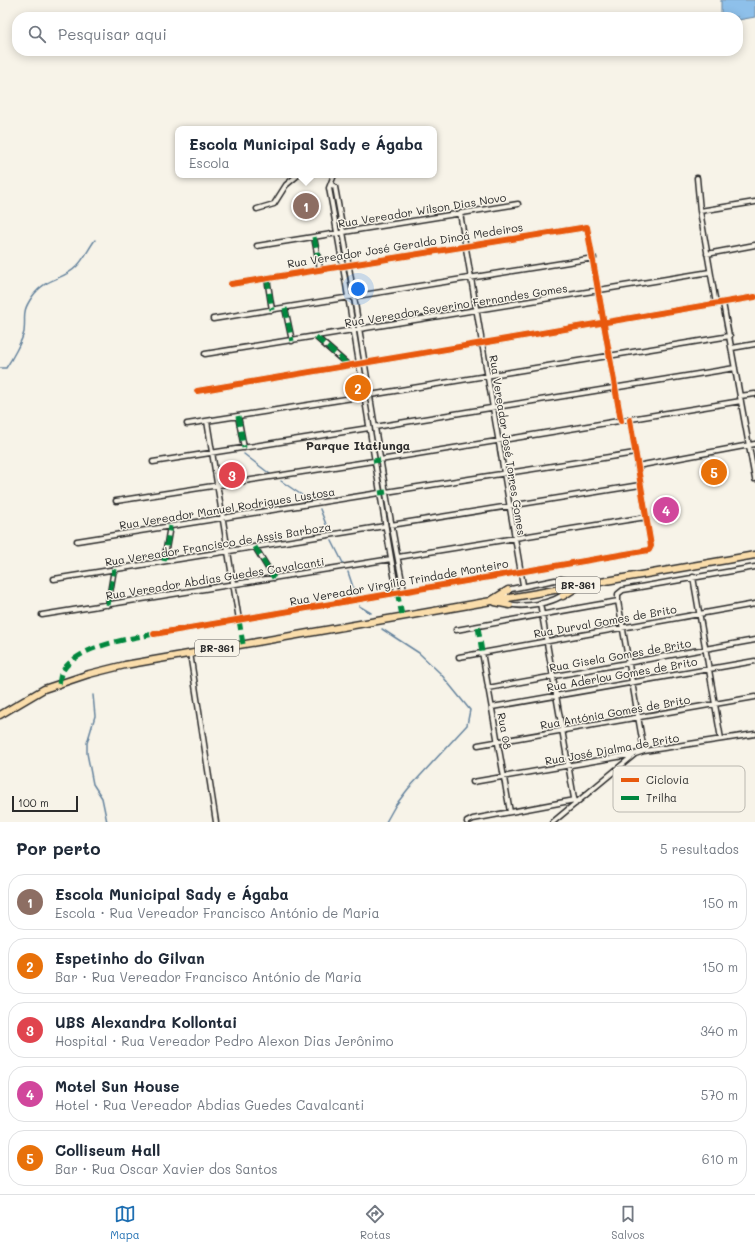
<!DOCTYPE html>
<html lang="pt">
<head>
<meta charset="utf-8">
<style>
  :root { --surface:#fff; --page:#f6f6f7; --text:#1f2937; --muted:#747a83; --line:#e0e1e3; --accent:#1f6fb2 }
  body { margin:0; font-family:Mali,sans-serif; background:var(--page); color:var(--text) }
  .scale { position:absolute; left:12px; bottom:10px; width:66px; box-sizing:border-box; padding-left:4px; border:2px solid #2b2b2b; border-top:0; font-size:11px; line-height:14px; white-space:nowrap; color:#2b2b2b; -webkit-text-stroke:3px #f7f3e8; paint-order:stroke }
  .you { position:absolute; left:358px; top:289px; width:14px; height:14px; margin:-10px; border:3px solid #fff; border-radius:50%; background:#1a73e8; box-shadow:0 0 0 6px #1a73e833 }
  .badge { display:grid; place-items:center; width:26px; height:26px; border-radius:50%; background:var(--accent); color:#fff; font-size:13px; font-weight:700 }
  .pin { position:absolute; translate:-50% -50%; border:2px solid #fff; box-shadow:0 1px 4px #0006 }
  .popup { position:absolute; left:175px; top:126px; width:262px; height:52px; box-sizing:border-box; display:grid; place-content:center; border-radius:8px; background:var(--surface); filter:drop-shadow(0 1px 3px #0005); font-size:13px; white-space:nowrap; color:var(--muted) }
  .popup b { font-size:15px; color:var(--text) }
  .popup::after { content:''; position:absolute; left:50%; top:100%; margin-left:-8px; border:8px solid transparent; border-top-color:var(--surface) }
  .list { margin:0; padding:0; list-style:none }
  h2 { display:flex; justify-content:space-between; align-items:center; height:52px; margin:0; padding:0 16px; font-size:17px }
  h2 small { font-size:13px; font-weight:400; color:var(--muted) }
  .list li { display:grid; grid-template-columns:26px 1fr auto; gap:12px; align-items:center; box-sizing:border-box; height:56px; margin:0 8px 8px; padding:0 8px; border:1px solid var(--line); border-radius:16px }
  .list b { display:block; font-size:15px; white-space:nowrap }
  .list p { margin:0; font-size:13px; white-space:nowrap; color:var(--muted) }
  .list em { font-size:13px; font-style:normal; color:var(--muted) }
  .icon { flex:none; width:22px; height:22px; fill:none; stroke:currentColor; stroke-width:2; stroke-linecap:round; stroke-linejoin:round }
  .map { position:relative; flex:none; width:755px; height:822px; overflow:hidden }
  .search { position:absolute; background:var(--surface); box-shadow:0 2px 10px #0003; left:12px; right:12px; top:12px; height:44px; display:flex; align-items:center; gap:10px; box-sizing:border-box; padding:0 14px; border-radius:16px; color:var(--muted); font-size:15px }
  .sheet { height:372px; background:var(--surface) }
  nav { display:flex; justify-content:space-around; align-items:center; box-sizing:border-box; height:56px; border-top:1px solid var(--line); background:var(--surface); font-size:11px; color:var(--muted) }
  nav a { display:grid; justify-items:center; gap:2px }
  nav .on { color:var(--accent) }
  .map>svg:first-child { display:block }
  .water { fill:#8ec0ea; stroke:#66849e }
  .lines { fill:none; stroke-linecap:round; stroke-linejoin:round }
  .stream { stroke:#66849e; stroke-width:1.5 }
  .street-casing { stroke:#2b2b2b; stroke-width:7 }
  .primary-casing { stroke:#2b2b2b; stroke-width:9 }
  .street { stroke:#f7f3e8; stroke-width:4 }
  .primary { stroke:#faddab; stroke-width:6 }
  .quiet { stroke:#00873e; stroke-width:5; stroke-dasharray:10 5; stroke-linecap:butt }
  .cycleway-casing { stroke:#f7f3e8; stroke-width:8 }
  .cycleway { stroke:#e8590c; stroke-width:6 }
  .labels { text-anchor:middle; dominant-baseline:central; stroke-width:3; stroke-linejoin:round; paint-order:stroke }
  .shield { fill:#f7f3e8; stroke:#686764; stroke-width:1 }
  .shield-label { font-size:10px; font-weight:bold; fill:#2b2b2b }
  .street-label { font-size:11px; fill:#2b2b2b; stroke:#f7f3e8 }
  .neighbourhood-label { font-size:12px; font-weight:bold; fill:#2b2b2b; stroke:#f7f3e8 }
  .key { fill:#f7f3e8; stroke:#bab7af; stroke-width:1 }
  .key-label { font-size:11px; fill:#2b2b2b }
</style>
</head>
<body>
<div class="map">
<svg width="755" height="822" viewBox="0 0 755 822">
  <rect width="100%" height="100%" fill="#f7f3e8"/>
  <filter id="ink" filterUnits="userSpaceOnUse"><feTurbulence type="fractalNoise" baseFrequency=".025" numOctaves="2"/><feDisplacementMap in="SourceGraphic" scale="8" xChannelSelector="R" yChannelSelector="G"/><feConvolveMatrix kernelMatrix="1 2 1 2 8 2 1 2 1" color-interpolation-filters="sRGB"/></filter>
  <g filter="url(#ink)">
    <!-- water -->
    <path class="water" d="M721,0H755V17L738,20V17H718L721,13Z"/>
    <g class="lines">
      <!-- stream -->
      <path class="stream" d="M0,368H6C12,359 22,341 24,332C26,315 21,313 32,297C47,276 63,281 77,266C84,259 89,248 95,240
        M244,454L270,474
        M281,481L312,502
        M320,509L329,532
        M332,541L343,563
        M348,572L356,596
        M359,606L371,613
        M382,629L419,653L440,673L470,710L467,725L408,789L395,806L386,822
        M93,695L95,716L87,743V753L93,784L102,798L107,822"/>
      <!-- street casing -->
      <g class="street-casing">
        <path id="street" d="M334,175L329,188C354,322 373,458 397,592
          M697,178L700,211L716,304
          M331,184L335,187C360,321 377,457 404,591
          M257,209L274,204L286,185L298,175
          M700,211L755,202
          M460,213L523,585
          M314,237L320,269
          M257,246L518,204
          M707,254L755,245
          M267,278L272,310
          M231,284L587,227L621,421
          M723,303L755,479
          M285,308L292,341
          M213,319L594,258
          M316,337L348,365
          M732,348L755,344
          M205,354L710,272
          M197,391L755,297
          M370,395L730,336
          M740,396L755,394
          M238,416L244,448
          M207,421L239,620
          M187,424L365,396
          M375,427L735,368
          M380,460L741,401
          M153,462L369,428
          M637,466L755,444
          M386,492L635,453
          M116,501L373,461
          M391,525L640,485
          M77,541L379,493
          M255,547L274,578
          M398,557L646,517
          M164,561L170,526
          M693,577L721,739
          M54,579L385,526
          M555,580H561L565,584V592C559,603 515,610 506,602V593L511,589Z
          M540,603L575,804
          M108,605L114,569
          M42,615L391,559
          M456,630L618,601
          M154,634L649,550L651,546L630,420
          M482,652L510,812
          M190,653L216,822
          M459,657L755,604
          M488,688L755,640
          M492,707L755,661
          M478,745L755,697
          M644,751L618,601V594L623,590L755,567
          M473,782L635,754L644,751L755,734
          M467,822L473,819L575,800
          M553,822L635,754"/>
      </g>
      <!-- primary casing -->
      <g class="primary-casing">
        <path id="primary" d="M561,580L577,584
          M563,596L579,586
          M492,600L508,590
          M495,602L510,605
          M0,715L44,689L89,674L125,665L755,555"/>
      </g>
      <!-- street -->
      <use href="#street" class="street"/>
      <!-- primary -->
      <use href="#primary" class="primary"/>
      <!-- quiet -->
      <path class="quiet" d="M314,237L320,269
        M267,278L272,310
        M285,308L292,341
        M316,337L348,365
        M365,396L370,395
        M238,416L244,448
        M373,461L380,460
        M379,493L386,492
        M255,547L274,578
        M164,561L170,526
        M397,592L402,615
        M108,605L114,569
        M239,620L243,644
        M478,627L482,652
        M59,684C60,680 60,675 62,672C77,646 127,639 154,634"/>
      <!-- cycleway casing -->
      <g class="cycleway-casing">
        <path id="cycleway" d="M231,284L587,227L621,421
          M197,391L755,297
          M154,634L649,550L651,546L630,420"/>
      </g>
      <!-- cycleway -->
      <use href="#cycleway" class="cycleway"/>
    </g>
  </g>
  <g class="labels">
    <!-- shield labels -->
    <g class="shield">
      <rect x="556" y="577" width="44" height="16" rx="3"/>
      <rect x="195" y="640" width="44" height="16" rx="3"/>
    </g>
    <g class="shield-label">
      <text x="578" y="585">BR-361</text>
      <text x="217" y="648">BR-361</text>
    </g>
    <!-- street labels -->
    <g class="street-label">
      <text transform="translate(422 210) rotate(-9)">Rua Vereador Wilson Dias Novo</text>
      <text transform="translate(405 245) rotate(-9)">Rua Vereador José Geraldo Dinoá Medeiros</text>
      <text transform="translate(456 305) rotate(-9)">Rua Vereador Severino Fernandes Gomes</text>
      <text transform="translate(508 445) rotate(81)">Rua Vereador José Torres Gomes</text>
      <text transform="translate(227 508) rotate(-9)">Rua Vereador Manuel Rodrigues Lustosa</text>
      <text transform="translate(218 544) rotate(-9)">Rua Vereador Francisco de Assis Barboza</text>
      <text transform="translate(215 578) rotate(-9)">Rua Vereador Abdias Guedes Cavalcanti</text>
      <text transform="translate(399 582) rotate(-10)">Rua Vereador Virgílio Trindade Monteiro</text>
      <text transform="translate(605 621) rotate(-10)">Rua Durval Gomes de Brito</text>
      <text transform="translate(620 655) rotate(-10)">Rua Gisela Gomes de Brito</text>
      <text transform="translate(622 674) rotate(-10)">Rua Aderlou Gomes de Brito</text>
      <text transform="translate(615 712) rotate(-10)">Rua Antónia Gomes de Brito</text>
      <text transform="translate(505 731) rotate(80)">Rua 08</text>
      <text transform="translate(612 749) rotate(-10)">Rua José Djalma de Brito</text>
    </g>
    <!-- neighbourhood labels -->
    <g class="neighbourhood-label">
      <text x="358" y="445">Parque Itatiunga</text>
    </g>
  </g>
  <!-- legend -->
  <rect x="613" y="766" width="132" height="46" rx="6" class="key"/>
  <rect x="621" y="778" width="18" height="4" fill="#e8590c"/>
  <rect x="621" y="796" width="18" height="4" fill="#00873e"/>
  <g class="key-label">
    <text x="646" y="784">Ciclovia</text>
    <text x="646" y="802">Trilha</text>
  </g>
</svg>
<div class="scale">100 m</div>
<div class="you"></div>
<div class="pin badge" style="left:306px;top:206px;background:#8d6e63">1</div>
<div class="popup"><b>Escola Municipal Sady e Ágaba</b>Escola</div>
<div class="pin badge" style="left:358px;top:388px;background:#e8710a">2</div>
<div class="pin badge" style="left:232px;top:475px;background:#e0444e">3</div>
<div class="pin badge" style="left:666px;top:510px;background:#d1479c">4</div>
<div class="pin badge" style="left:714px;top:472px;background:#e8710a">5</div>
<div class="search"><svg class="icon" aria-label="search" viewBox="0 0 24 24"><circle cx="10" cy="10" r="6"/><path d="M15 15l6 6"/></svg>Pesquisar aqui</div>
</div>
<section class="sheet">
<h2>Por perto<small>5 resultados</small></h2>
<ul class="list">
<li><span class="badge" style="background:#8d6e63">1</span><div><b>Escola Municipal Sady e Ágaba</b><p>Escola · Rua Vereador Francisco António de Maria</p></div><em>150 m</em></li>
<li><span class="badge" style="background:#e8710a">2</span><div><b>Espetinho do Gilvan</b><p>Bar · Rua Vereador Francisco António de Maria</p></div><em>150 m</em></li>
<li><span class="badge" style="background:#e0444e">3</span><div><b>UBS Alexandra Kollontai</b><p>Hospital · Rua Vereador Pedro Alexon Dias Jerônimo</p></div><em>340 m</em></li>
<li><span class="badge" style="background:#d1479c">4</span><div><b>Motel Sun House</b><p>Hotel · Rua Vereador Abdias Guedes Cavalcanti</p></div><em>570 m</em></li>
<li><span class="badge" style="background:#e8710a">5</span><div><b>Colliseum Hall</b><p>Bar · Rua Oscar Xavier dos Santos</p></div><em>610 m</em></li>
</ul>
</section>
<nav>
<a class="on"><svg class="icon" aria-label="map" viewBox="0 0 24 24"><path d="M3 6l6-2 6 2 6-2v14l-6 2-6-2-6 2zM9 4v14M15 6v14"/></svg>Mapa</a>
<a><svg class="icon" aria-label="directions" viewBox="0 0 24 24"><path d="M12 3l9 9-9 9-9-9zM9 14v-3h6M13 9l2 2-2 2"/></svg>Rotas</a>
<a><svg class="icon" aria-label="saved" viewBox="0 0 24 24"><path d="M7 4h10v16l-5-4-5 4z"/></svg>Salvos</a>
</nav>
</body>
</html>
